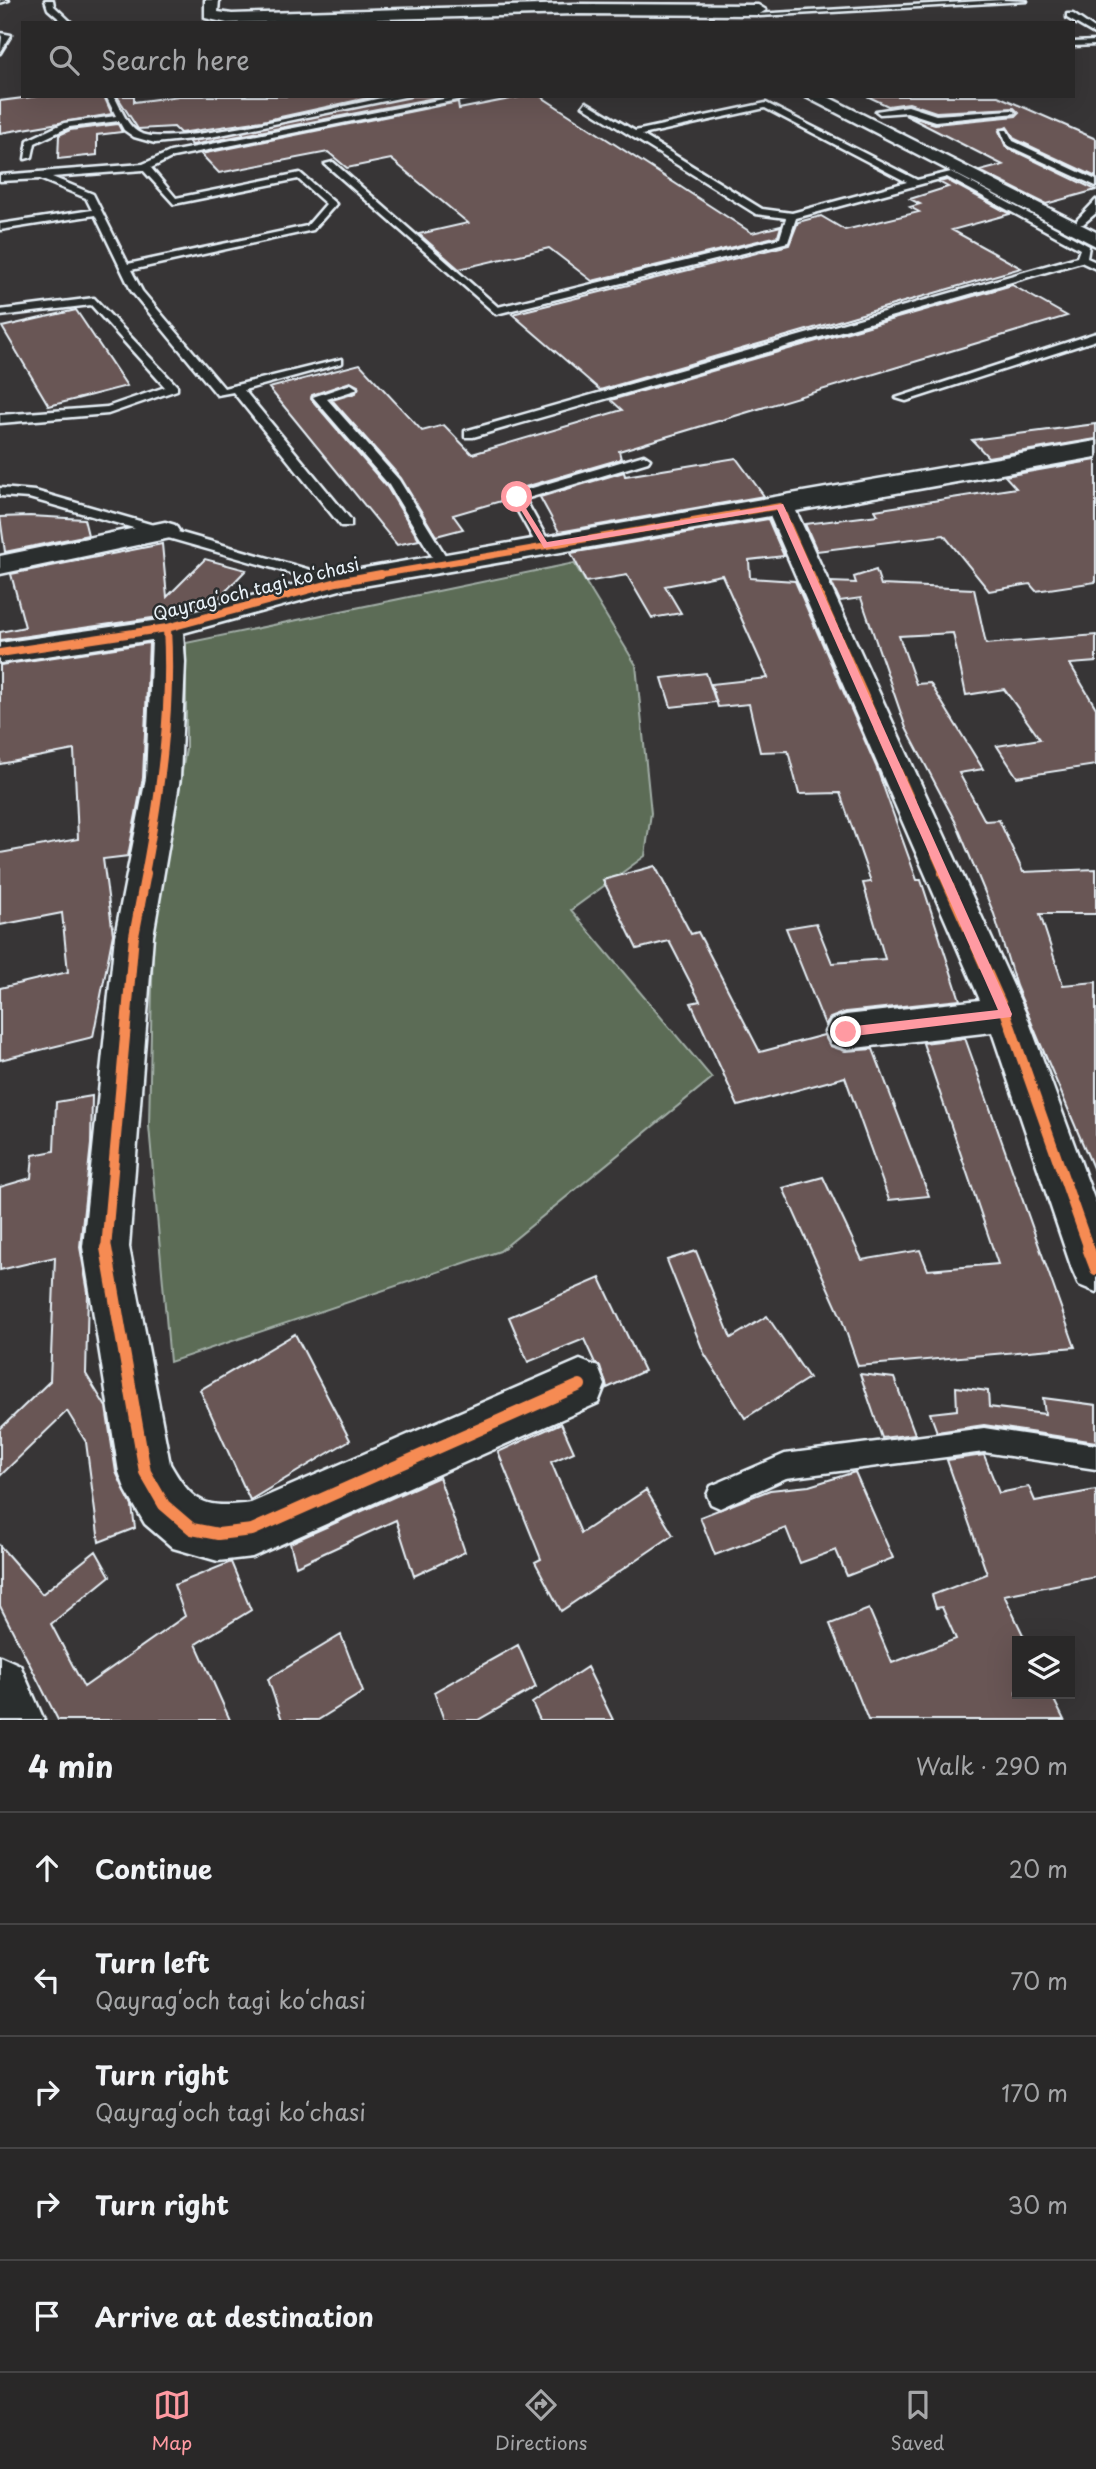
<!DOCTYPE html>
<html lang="en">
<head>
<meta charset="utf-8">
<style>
  :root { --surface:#292828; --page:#353434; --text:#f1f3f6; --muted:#a5a6a8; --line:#454445; --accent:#ff9aa2 }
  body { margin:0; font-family:"Playpen Sans",sans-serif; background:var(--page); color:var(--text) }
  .controls { position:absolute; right:21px; bottom:21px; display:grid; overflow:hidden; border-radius:0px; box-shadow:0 7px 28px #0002 }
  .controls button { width:63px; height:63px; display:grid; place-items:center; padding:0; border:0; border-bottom:2px solid var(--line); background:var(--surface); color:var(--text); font:35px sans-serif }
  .stop { position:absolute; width:21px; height:21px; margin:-16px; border:5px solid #ff9aa2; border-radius:50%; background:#fff }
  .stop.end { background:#ff9aa2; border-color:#fff; box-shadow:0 2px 7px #0008 }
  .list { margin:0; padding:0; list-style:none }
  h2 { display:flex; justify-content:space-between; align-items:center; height:91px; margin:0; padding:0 28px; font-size:30px }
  h2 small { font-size:23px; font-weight:400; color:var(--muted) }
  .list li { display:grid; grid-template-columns:46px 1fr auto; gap:21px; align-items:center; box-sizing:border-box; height:112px; padding:0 28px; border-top:2px solid var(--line) }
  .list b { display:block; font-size:26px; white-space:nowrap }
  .list p { margin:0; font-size:23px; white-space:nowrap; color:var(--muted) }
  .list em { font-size:23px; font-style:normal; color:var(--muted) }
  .icon { flex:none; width:38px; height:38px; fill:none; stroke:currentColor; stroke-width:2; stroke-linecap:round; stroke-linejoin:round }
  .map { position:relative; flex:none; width:1096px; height:1720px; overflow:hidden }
  .search { position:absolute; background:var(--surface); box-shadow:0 7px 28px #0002; left:21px; right:21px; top:21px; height:77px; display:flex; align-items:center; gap:18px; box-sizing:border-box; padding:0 24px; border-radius:0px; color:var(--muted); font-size:26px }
  .sheet { height:651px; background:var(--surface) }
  nav { display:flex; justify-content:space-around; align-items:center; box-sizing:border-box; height:98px; border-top:2px solid var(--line); background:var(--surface); font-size:19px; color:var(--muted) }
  nav a { display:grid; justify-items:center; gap:4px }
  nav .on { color:var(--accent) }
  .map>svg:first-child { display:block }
  .green { fill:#5b6c56; stroke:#a2aea7; stroke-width:2 }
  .building { fill:#695655; stroke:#e8f1f8; stroke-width:2 }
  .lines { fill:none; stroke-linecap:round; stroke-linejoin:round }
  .lane-casing { stroke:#e8f1f8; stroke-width:5 }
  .street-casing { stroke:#e8f1f8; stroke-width:5 }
  .lane { fill:#2a2d2e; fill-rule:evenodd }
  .street { fill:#2a2d2e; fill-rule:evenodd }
  .cycleway-far3-casing { stroke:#2a2d2e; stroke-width:10 }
  .cycleway-far2-casing { stroke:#2a2d2e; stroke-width:11 }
  .cycleway-far1-casing { stroke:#2a2d2e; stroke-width:14 }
  .cycleway-casing { stroke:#2a2d2e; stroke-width:17 }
  .cycleway-far3 { stroke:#f68b52; stroke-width:6 }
  .cycleway-far2 { stroke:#f68b52; stroke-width:8 }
  .cycleway-far1 { stroke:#f68b52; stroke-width:10 }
  .cycleway { stroke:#f68b52; stroke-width:12 }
  .route { fill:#ff9aa2 }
  .labels { text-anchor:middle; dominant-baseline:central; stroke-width:5; stroke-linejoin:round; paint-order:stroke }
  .street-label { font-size:18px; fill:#e8f1f8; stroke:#2a2d2e }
</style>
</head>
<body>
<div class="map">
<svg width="1096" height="1720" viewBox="0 0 1096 1720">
  <rect width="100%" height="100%" fill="#373536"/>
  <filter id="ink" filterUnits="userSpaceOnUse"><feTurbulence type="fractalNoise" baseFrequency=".0143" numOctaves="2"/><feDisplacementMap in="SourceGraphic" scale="14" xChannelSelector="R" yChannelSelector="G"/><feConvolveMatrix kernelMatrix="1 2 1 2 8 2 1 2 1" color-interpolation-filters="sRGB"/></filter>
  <g filter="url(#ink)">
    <!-- green -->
    <path class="green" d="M574,563L636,665L651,813L645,856L571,910L712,1078L500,1251L170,1362L149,1126L153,937L186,749V643Z"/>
    <!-- building -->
    <path class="building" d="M39,96H104L112,114L0,133V101Z
      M117,96H134V102L179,96H377L262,121L180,133L174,127L138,129Z
      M411,96H444L192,145L189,142Z
      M525,96H540L752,233L781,226L778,236L592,281L549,248L459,269L419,234L468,223L391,159L347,168L328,152L219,173L201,154L458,102L459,109Z
      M867,96H998L1096,139V177L1015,139L1007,127L999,131L1006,147L1096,190L1046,204L980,171L1003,165L905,115L935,124L1016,116L1019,113L1014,108L936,112L909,103L888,106Z
      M118,124L122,132L97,135V155L58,159L59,135L70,130Z
      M947,180L1010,214L952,230L1021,268L600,390L512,314L789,245L798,222L821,216L845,230L919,212L910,207L920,204L910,199L948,187L939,182Z
      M1012,285L1067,316L619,451L621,459L511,491L508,499L453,515L463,529L436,536L401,478L332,400L356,393L358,386L350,382L312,395L311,399L387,487L419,540L397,545L269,388L360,364L422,431L444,425L472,454L622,410L611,400Z
      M76,310L127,386L49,406L2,327Z
      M1096,424V439L988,457L972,440Z
      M736,458L764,496L559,532L540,497L624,472L625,476Z
      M1096,460V582L1036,591L1030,584L989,591L944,535L817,551L805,524L878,515L875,510L1016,488L1005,476Z
      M30,516L84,519L88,535L5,552L0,517Z
      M768,519L784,556L749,560L750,578L795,581L876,766L917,880H921L960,1000L846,1012L830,1018L825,1025L786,928L816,923L832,963L885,959L863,883L871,882L840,793L799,794L788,751L760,752L749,704L718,707L711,684L768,678L722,575L665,586L681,613L652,618L627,575L586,582L571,553Z
      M162,544L167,597L205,559L246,570L219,598L159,613V617L0,640V632L25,627L11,574Z
      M876,570L881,585L974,589L986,644L1096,635V662L1070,664L1096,708V765L1017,777L997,746L1040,739L1004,689L966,695L953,633L899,636L916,684L930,683L983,769L959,773L985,821L999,820L1023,872L1096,869V914H1040L1063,985L1096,982V1175L1016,986L994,914L956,823L906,728L861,598L840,601L831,582L856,583L854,577Z
      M149,643L143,778L128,856L103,859L113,934L93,1037L0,1060V988L68,972L62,913L0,925V853L78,839L74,750L0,764V665Z
      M706,673L716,702L671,707L662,678Z
      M655,866L691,934L698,932L760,1052L824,1035L830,1046L845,1051L873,1049L929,1196L889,1200L845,1077L738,1106L691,1003L700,1001L669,941L637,949L603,880Z
      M965,1038L1075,1347L858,1366L841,1317L783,1188L823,1177L862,1260L920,1250L928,1270L998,1264L923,1043Z
      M92,1096L91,1144L80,1247L88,1292L86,1374L106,1407L116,1472L132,1506L135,1528L99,1542L86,1442L67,1411L0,1476V1429L50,1381L55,1257L0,1270V1187L31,1178L33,1155L54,1151L56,1102Z
      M696,1251L731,1338L767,1316L809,1378L745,1418L704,1353L667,1260Z
      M600,1278L644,1371L607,1388L600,1366L595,1363L584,1339L528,1362L509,1317Z
      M295,1334L350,1440L250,1500L200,1390Z
      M860,1374L894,1378L915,1434L882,1438Z
      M956,1387L988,1391L989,1407L1045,1414L1043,1398L1096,1405V1442L984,1425L937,1432L930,1413L957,1410Z
      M561,1423L574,1452L551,1462L581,1533L646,1490L673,1535L561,1611L535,1562L541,1559L498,1452Z
      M984,1455L999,1493L1029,1487L1035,1501L1096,1490V1577L1004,1595L1026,1641H1017V1694H1051L1064,1720H868L830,1624L869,1609L892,1663L956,1639L942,1607L936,1608L932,1595L987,1574L947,1460Z
      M855,1472L893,1558L847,1576L836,1550L800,1563L786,1528L715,1555L700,1517L770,1490L809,1486Z
      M439,1477L465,1552L414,1576L396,1520L296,1566L290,1543Z
      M0,1546L42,1594L96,1551L110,1576L51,1624L84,1687L185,1616L174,1585L231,1562L251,1610L196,1644L230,1720H58L0,1606Z
      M341,1635L363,1692L318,1720H282L268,1679Z
      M518,1645L536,1687L478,1720H444L434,1692Z
      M587,1667L613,1720H540L532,1703Z"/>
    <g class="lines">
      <!-- lane casing -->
      <g class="lane-casing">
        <path id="lane" d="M0,0H9L0,3Z
          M45,0H53L54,6L72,23H64L48,9Z
          M1000,0L1027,1L760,16L756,14Z
          M1067,14H1073L1096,30V35L1067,18Z
          M0,33L11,35L0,53L2,37Z
          M1096,41V45L1073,46V42Z
          M106,96H114C122,110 127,128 142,134C177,147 346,105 391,96H409L211,137L155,143L134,137L124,130L119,121L69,127L35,143L32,157L25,159L28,140L64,123L116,116Z
          M459,96H477L173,157L151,168L176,198L300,173L336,204L313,230L131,270L142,291L224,388L342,359V363L244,390L351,520V526H341L233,392L217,395L132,292L95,215L0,230V224L92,210L86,198L40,179L0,181V175L143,164L170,152ZM143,170L174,204L298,179L326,204L307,226L128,264L93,194L52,177Z
          M586,102L635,131L766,103L917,180L951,172L1089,246L1087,258L1096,262V269L1081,262L473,437H465V431L1077,257L1080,249L947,177L796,218L788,242L496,314L325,164L333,162L498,307L780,238L786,218L756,214L583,106ZM765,108L907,182L792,213L762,209L642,135Z
          M908,106L936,115L1012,110L1016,113L935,121L907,112L880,114L876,111Z
          M1001,130H1007L1013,141L1096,180V186L1007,145Z
          M1096,200V213L1083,224H1077V220Z
          M94,298L177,386V390L108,414L0,423V415L107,407L165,387L91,305L0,316V310Z
          M1096,333V340L906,401L896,398Z
          M351,384L357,388L355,390L327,399L399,480L450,563L448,566H438L389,485L313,397Z
          M644,455L650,459L648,462L525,499L551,546L549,549H539L510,497L512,494Z
          M0,488L35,491L342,579L344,582L337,586L332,585L29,498L0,496Z
          M984,1428L1096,1445V1469L984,1452L786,1478L720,1508L711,1504L707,1495L711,1486L785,1454Z"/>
      </g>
      <!-- street casing -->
      <g class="street-casing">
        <path id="street" d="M205,0H219L218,12L232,14L575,4L758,5L766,10L758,15L575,14L227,23L205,18Z
          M804,96H826L1096,232V246Z
          M1096,441V457L796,511L1026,1014L1096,1204V1292L1079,1285L1072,1269L992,1032L846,1049L831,1044L825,1032L831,1020L846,1015L980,1000L770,516L340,590L183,633L185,662L180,778L153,936L129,1247L170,1464C193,1504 205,1509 251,1503L580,1360L598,1367L605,1385L598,1403L252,1557L218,1561L173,1548L145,1524L126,1491L119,1472L83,1247L115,936L146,778L152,640L0,663V643L166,619L337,573Z
          M165,522L175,525L179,531L175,537L0,574V556Z
          M0,1656L20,1665L44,1720H0Z"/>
      </g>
      <!-- lane -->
      <use href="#lane" class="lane"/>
      <!-- street -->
      <use href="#street" class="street"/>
      <!-- cycleway-far3 casing -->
      <g class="cycleway-far3-casing">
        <path id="cycleway-far3" d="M371,576L780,506L811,576"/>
      </g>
      <!-- cycleway-far2 casing -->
      <g class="cycleway-far2-casing">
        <path id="cycleway-far2" d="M810,574L944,874
          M0,653L167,628L337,582L381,574
          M145,874C160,793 172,711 167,628"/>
      </g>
      <!-- cycleway-far1 casing -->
      <g class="cycleway-far1-casing">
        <path id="cycleway-far1" d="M943,873L1006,1014L1089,1249
          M106,1249L134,936L146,873"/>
      </g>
      <!-- cycleway casing -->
      <g class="cycleway-casing">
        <path id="cycleway" d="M106,1248L145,1472L164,1505L192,1529L218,1534L252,1530L580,1385
          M1088,1248L1096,1269"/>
      </g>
      <!-- cycleway-far3 -->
      <use href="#cycleway-far3" class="cycleway-far3"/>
      <!-- cycleway-far2 -->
      <use href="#cycleway-far2" class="cycleway-far2"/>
      <!-- cycleway-far1 -->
      <use href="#cycleway-far1" class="cycleway-far1"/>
      <!-- cycleway -->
      <use href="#cycleway" class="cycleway"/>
    </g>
  </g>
  <!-- route -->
  <path class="route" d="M517,494L547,542L783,504L1012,1014L1011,1017L846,1037L840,1032L846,1027L998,1010L777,509L544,548L513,497Z"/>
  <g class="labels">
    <!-- street labels -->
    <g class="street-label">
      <text transform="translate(256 588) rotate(-14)">Qayragʻoch tagi koʻchasi</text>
    </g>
  </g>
</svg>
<div class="controls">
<button><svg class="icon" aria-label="layers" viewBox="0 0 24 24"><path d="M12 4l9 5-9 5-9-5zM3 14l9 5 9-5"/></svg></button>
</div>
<div class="stop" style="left:517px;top:497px"></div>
<div class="stop end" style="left:846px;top:1032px"></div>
<div class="search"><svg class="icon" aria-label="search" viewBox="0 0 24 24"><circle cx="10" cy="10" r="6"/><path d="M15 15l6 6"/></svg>Search here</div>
</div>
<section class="sheet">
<h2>4 min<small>Walk · 290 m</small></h2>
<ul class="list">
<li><svg class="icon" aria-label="ahead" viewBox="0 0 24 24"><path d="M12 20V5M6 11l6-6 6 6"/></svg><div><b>Continue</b></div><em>20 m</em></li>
<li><svg class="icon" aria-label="left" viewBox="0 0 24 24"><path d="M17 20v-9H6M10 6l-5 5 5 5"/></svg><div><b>Turn left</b><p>Qayragʻoch tagi koʻchasi</p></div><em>70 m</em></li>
<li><svg class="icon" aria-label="right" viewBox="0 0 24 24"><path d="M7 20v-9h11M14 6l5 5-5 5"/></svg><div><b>Turn right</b><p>Qayragʻoch tagi koʻchasi</p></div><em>170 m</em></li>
<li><svg class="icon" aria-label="right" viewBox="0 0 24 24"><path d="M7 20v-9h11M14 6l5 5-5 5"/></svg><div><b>Turn right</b></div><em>30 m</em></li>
<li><svg class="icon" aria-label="arrive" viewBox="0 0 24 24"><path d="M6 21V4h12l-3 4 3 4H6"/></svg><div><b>Arrive at destination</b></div></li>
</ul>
</section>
<nav>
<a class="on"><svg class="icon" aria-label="map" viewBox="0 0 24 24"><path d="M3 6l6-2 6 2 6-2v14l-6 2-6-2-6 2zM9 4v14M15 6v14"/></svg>Map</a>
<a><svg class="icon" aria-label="directions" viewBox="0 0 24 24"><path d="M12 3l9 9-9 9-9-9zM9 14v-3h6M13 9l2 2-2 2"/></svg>Directions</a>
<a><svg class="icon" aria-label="saved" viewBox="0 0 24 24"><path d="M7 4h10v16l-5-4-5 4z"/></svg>Saved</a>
</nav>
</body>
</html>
